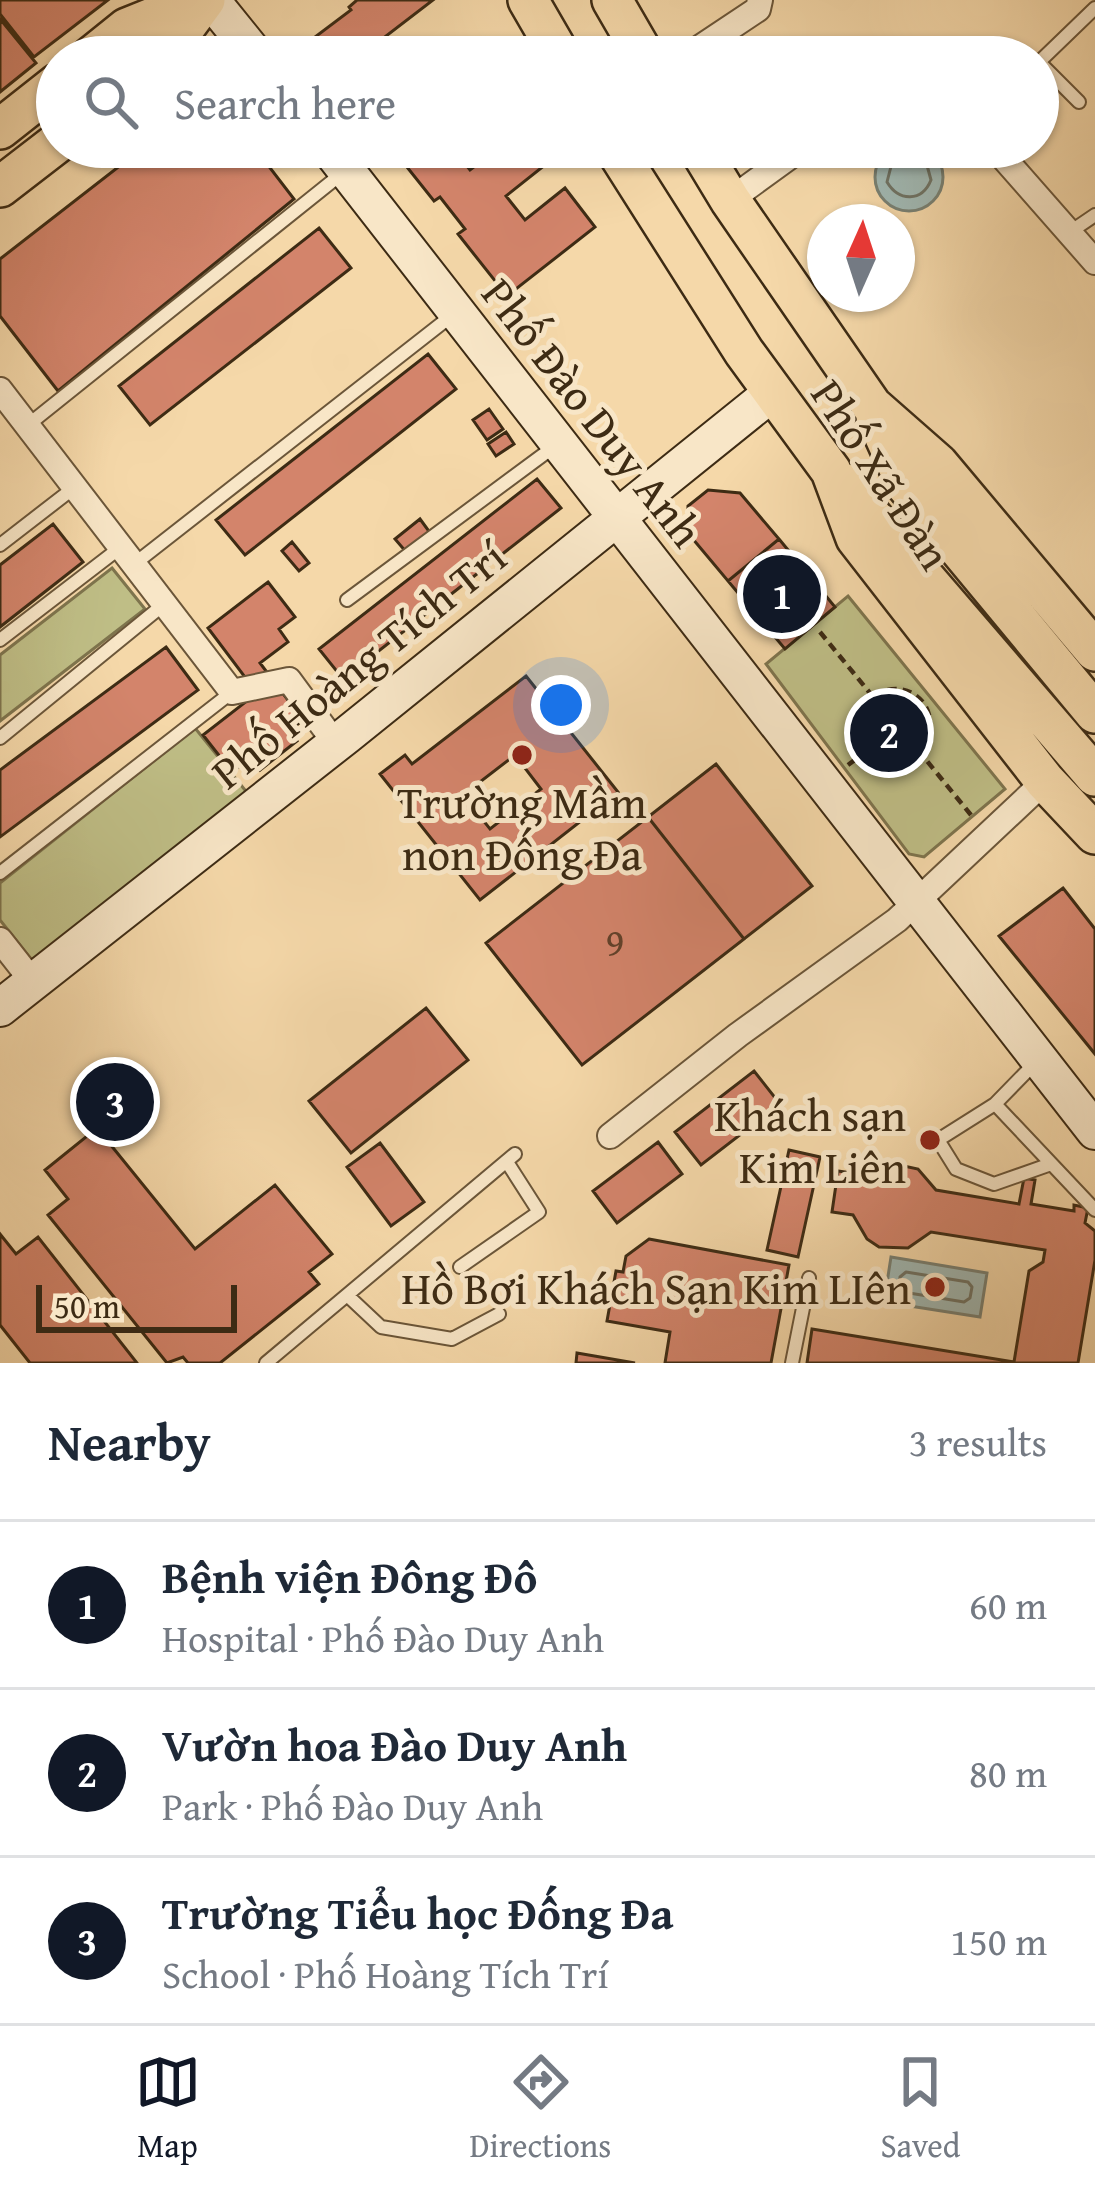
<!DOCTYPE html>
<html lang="en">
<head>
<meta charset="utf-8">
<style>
  :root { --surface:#fff; --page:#f6f6f7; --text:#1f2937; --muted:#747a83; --line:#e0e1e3; --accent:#111827 }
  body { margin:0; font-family:"Gentium Book Plus",serif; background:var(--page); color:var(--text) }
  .compass { position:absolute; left:807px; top:204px; width:108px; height:108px; border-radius:50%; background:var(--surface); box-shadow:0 3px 9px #0004; rotate:3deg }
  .scale { position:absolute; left:36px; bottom:30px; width:201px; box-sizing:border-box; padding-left:12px; border:6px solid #3d2b14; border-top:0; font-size:33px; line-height:42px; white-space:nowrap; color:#3d2b14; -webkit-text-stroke:9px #f8e6c7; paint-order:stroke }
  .you { position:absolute; left:561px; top:705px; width:42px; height:42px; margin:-30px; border:9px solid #fff; border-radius:50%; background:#1a73e8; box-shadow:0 0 0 18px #1a73e833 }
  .badge { display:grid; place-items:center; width:78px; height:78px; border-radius:50%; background:var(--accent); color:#fff; font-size:39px; font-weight:700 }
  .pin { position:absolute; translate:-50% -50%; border:6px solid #fff; box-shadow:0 3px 12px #0006 }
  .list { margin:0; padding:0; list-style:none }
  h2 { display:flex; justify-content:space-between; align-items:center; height:156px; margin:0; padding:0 48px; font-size:51px }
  h2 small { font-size:39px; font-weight:400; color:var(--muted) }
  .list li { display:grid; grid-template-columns:78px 1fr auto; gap:36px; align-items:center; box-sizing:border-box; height:168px; padding:0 48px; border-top:3px solid var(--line) }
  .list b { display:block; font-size:45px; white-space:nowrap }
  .list p { margin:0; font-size:39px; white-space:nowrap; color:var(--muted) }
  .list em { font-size:39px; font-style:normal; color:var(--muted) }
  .icon { flex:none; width:66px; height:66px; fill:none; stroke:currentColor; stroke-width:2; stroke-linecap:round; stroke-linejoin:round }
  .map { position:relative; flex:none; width:1095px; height:1363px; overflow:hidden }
  .search { position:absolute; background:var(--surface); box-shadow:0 3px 9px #0004; left:36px; right:36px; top:36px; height:132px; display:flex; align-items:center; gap:30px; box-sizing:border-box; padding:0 42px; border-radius:66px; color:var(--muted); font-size:45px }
  .sheet { height:660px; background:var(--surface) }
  nav { display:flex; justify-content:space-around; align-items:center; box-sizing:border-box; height:168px; border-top:3px solid var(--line); background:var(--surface); font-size:33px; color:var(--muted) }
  nav a { display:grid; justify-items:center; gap:6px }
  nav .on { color:var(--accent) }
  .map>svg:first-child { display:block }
  .green { fill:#bfbe86; stroke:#7e744d; stroke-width:3 }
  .water { fill:#a0b8b3; stroke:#788073; stroke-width:3 }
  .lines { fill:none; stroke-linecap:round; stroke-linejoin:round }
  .shore { stroke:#6e7264; stroke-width:3 }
  .building { fill:#d3846b; stroke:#3d2b14; stroke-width:3; fill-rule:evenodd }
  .lane-casing { stroke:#6b5639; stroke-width:16 }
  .street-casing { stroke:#6b5639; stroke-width:28 }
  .secondary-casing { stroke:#3d2b14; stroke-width:40 }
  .primary-casing { stroke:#3d2b14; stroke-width:44 }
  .path { stroke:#3d2b14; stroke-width:4.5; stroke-dasharray:9 6; stroke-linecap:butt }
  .lane { stroke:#f8e6c7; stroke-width:12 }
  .street { stroke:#f8e6c7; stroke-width:24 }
  .secondary { stroke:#f8e6c7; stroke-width:36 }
  .primary { stroke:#f5d8a9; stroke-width:39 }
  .poi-dot { fill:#8f2418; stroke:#f8e6c7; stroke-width:4.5 }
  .labels { text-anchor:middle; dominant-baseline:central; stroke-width:10; stroke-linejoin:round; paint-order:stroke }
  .number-label { font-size:39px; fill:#62412a }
  .street-label { font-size:45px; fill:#3d2b14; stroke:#f8e6c7 }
  .poi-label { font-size:45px; fill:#3d2b14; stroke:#f8e6c7; text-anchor:end }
</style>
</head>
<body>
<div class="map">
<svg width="1095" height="1363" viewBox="0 0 1095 1363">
  <rect width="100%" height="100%" fill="#f5d8a9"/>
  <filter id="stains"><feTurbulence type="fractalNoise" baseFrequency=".00167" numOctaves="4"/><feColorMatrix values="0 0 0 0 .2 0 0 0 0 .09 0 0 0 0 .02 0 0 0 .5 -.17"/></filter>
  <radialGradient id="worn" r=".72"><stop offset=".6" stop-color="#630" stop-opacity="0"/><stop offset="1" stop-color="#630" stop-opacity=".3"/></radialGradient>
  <!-- green -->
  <path class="green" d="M112,568L145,609L0,721V655Z
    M848,596L1005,789L924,857L909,854L766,664Z
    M195,728L249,795L35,964L0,920V883Z"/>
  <!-- water -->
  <path class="water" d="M875 177a34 34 0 1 1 68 0a34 34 0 1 1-68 0Z
    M891,1257L987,1273L980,1317L884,1302Z"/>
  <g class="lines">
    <!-- shore -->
    <path class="shore" d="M896,147L887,182C899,202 922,202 931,180L922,147
      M906,1272L968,1282L972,1287L970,1298L964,1302L903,1292L899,1288L900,1277Z"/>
  </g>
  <!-- building -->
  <path class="building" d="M0,0H108L34,57L0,14Z
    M357,0H433L373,46L381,57H330L315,37L351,10L349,7Z
    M0,19L36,63L0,92Z
    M144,147H254L294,199L58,391L0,316V259Z
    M391,147H452L470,170L500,147H539L550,161L506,196L525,220L565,188L595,227L507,296L458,234L465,229L440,197L434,201Z
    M319,228L351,268L150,425L119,386Z
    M428,354L456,389L245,555L216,520Z
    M489,409L503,429L487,440L473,420Z
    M506,432L514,444L496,456L488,444Z
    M537,479L561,508L343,679L319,649Z
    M708,490L740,493L779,539L728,581L687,532L688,506Z
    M420,519L431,534L407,553L395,539Z
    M53,524L83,562L0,627V565Z
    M779,539L835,607L785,649L728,581Z
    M292,542L309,563L299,571L282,551Z
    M268,582L295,617L279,629L288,642L260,663L303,720L289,731L297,741L260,770L251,758L232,772L203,735L257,693L208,628Z
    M166,647L198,690L0,837V770Z
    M526,676L618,792L480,900L380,774L405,755L412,764ZM515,755L541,789L490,829L463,795Z
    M716,764L812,886L744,939L648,817Z
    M648,817L744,939L582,1065L486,943Z
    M1063,888L1095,929V1054L999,936Z
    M426,1008L468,1060L351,1153L309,1101Z
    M754,1071L780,1104L701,1165L675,1132Z
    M97,1128L195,1249L275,1185L332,1254L309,1272L319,1284L220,1363H188L183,1357L167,1363L48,1215L68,1199L45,1170Z
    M658,1142L682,1174L617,1223L593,1191Z
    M380,1143L424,1202L391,1226L347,1167Z
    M789,1150L820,1157L798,1257L767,1250Z
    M890,1163L918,1169L936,1190L1019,1204L1024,1178L1035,1180L1031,1204L1074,1211V1205L1088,1208L1085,1223L1095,1231V1260L1078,1363H807L812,1329L1014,1362L1029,1271L1043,1262L1045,1250L931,1232L908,1248L879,1247L867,1239L853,1215L832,1212L838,1171L865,1175Z
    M0,1234L16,1254L38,1237L137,1363H30L0,1325Z
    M649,1239L789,1265L771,1363H665L670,1332L607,1321L616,1271L623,1272L626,1256Z
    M577,1353L635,1363H576Z"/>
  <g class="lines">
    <!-- lane casing -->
    <g class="lane-casing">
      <path id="lane" d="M1039,62L1079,102
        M1038,63L1095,8
        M1070,232L1095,215
        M28,425L345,171
        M0,545L75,487
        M133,565L455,313
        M347,600L555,446
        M0,640L121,547
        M0,738L163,605
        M0,873L232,692
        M1037,1061L995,1104L938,1140L956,1169L994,1184L1051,1164
        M995,1104L1095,1210
        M460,1267L539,1212L507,1162
        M348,1296L381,1327L452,1339L499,1314
        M266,1363L515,1154
        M792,1363L809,1278"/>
    </g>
    <!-- street casing -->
    <g class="street-casing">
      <path id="street" d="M686,57L758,9L760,0
        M994,147L1095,262
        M730,200L803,147
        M0,390L232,692L289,680L336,744
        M0,940L33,982
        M610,1136L738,1035L897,920L1045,781"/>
    </g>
    <!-- secondary casing -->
    <g class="secondary-casing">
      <path id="secondary" d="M211,0L257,57
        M328,147L1095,1131
        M0,1008L347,735L773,392"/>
    </g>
    <!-- primary casing -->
    <g class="primary-casing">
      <path id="primary" d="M528,0L561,57
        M612,0L645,57
        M91,57L127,28L197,0
        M163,57L205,0
        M0,129L57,84
        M614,147L744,352L831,471L856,538L1045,781L1095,834
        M698,147L730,200L872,406L938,464L1095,651
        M0,187L57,143
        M876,417L907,486L1095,713
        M843,483L1095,776"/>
    </g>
    <!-- path -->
    <path class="path" d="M820,632L874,698
      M862 723a34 34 0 1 1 68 0a34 34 0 1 1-68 0Z
      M918,750L971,815
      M848,765L872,747"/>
    <!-- lane -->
    <use href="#lane" class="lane"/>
    <!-- street -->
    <use href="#street" class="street"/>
    <!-- secondary -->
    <use href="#secondary" class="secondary"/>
    <!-- primary -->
    <use href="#primary" class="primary"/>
  </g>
  <!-- markers -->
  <g class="poi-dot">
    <circle cx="522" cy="755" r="12"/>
    <circle cx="930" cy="1140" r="12"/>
    <circle cx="935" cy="1287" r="12"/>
  </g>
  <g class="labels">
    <!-- number labels -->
    <g class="number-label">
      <text x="615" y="941">9</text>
    </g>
    <!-- street labels -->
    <g class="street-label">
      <text transform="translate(593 412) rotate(52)">Phố Đào Duy Anh</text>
      <text transform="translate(882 474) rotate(57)">Phố Xã Đàn</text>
      <text transform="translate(358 664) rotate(-39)">Phố Hoàng Tích Trí</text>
    </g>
    <!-- poi labels -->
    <g class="poi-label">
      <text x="522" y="801" text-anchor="middle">Trường Mầm<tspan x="522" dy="52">non Đống Đa</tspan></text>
      <text x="906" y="1114">Khách sạn<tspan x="906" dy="52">Kim Liên</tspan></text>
      <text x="911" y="1287">Hồ Bơi Khách Sạn Kim LIên</text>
    </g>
  </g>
  <rect width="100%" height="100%" filter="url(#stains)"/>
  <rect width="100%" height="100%" fill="url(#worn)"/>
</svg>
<svg class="compass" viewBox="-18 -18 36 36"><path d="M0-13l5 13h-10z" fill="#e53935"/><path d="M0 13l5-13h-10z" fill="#747a83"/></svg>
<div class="scale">50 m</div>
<div class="you"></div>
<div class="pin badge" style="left:782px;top:594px">1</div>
<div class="pin badge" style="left:889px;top:733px">2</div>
<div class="pin badge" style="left:115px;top:1102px">3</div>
<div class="search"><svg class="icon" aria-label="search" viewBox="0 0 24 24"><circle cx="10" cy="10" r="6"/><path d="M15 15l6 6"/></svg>Search here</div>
</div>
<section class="sheet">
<h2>Nearby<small>3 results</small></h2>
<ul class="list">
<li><span class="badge">1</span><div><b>Bệnh viện Đông Đô</b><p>Hospital · Phố Đào Duy Anh</p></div><em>60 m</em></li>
<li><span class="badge">2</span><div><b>Vườn hoa Đào Duy Anh</b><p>Park · Phố Đào Duy Anh</p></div><em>80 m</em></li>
<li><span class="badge">3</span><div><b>Trường Tiểu học Đống Đa</b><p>School · Phố Hoàng Tích Trí</p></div><em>150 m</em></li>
</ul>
</section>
<nav>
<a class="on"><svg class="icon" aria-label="map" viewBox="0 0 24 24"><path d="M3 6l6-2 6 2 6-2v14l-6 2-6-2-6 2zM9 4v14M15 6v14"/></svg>Map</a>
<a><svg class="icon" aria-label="directions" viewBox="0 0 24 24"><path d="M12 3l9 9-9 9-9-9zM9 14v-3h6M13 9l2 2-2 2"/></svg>Directions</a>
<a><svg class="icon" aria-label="saved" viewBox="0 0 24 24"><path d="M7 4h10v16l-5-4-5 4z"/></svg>Saved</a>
</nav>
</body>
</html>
